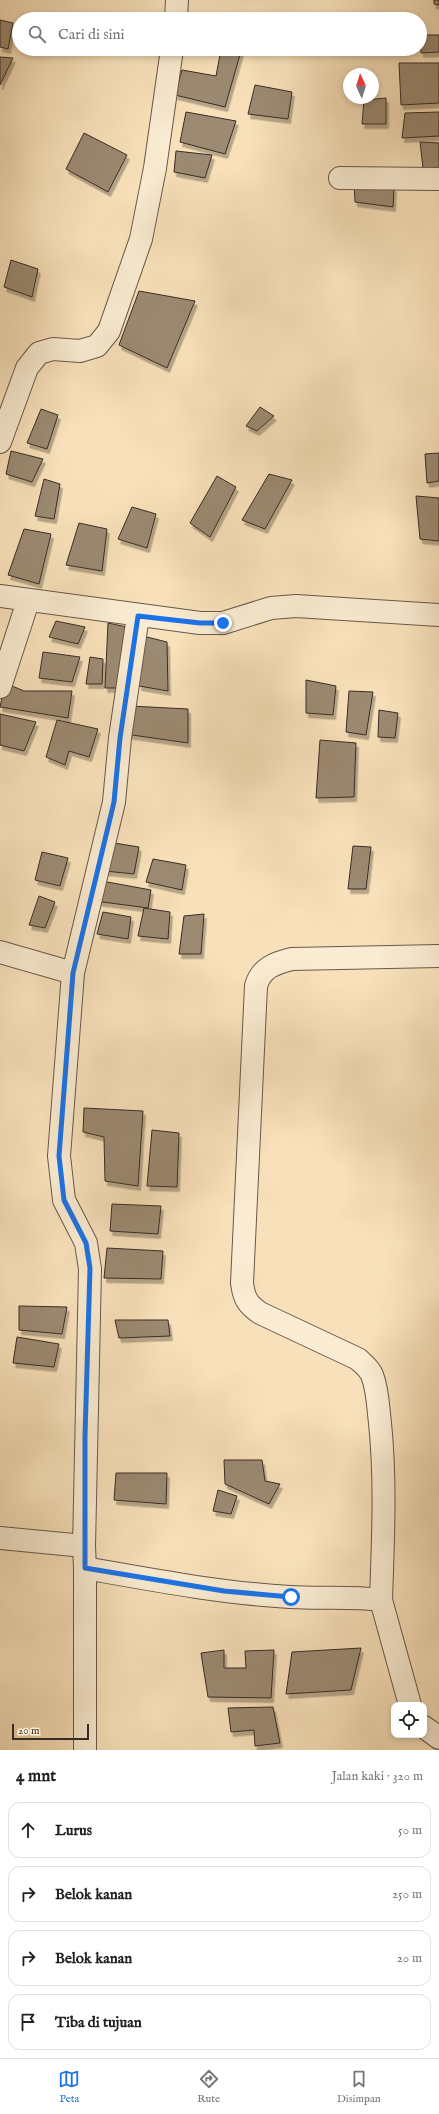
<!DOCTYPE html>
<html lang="id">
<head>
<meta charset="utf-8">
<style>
  :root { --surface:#fff; --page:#f6f6f6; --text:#222; --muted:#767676; --line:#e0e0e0; --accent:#1a73e8 }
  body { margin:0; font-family:"IM FELL English",serif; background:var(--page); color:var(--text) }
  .controls { position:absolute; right:12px; bottom:12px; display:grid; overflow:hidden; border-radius:8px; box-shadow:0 2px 6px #0003 }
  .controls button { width:36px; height:36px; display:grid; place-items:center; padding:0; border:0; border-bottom:1px solid var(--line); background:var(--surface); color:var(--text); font:20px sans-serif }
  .compass { position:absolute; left:343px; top:68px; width:36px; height:36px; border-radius:50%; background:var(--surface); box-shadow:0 2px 6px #0003; rotate:356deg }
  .scale { position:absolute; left:12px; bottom:10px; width:77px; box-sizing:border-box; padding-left:4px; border:2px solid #382b24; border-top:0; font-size:11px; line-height:14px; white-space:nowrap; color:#382b24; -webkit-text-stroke:3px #faecd2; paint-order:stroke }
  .stop { position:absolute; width:12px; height:12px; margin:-9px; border:3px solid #1a73e8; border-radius:50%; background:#fff }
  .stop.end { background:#1a73e8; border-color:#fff; box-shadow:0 1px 4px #0008 }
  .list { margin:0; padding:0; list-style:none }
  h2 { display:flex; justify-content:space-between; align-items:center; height:52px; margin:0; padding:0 16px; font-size:17px }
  h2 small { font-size:13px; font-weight:400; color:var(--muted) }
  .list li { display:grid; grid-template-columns:26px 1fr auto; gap:12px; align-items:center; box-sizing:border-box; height:56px; margin:0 8px 8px; padding:0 8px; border:1px solid var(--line); border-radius:12px }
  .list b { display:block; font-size:15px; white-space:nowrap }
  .list em { font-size:13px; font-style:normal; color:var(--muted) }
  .icon { flex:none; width:22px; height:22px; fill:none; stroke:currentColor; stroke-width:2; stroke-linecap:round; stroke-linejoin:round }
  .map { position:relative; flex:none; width:439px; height:1750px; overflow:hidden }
  .search { position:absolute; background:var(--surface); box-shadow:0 2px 6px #0003; left:12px; right:12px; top:12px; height:44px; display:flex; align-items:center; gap:10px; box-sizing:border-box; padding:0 14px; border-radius:22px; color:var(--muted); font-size:15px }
  .sheet { height:308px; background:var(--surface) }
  nav { display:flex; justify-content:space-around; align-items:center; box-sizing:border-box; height:56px; border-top:1px solid var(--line); background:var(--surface); font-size:11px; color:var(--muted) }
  nav a { display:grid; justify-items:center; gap:2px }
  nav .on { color:var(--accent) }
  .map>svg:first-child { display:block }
  .building { fill:#9c8a72; stroke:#382b24; filter:url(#shadow) }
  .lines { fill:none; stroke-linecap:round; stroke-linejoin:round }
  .minor-casing { stroke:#68584a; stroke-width:24 }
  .minor { stroke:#faecd2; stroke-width:22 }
  .route { stroke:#1a73e8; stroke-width:5 }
</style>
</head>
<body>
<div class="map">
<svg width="439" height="1750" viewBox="0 0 439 1750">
  <defs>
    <filter id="shadow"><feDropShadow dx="2.5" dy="4.5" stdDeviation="0" flood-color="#0004"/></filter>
  </defs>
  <rect width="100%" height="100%" fill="#f8e1ba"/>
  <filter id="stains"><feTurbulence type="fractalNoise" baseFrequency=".005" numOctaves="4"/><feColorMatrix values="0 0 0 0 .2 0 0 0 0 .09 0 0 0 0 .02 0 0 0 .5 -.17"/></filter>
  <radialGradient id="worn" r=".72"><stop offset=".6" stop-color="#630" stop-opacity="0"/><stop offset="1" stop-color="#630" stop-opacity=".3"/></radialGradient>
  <!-- building -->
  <path class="building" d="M434,0H439V5L434,4Z
    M0,20L13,23L8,49L0,47Z
    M420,35H439V52L421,53Z
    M221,49L241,51L225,107L175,95L182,70L216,76Z
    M0,57L13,58L0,85Z
    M399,63H439V103L401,105Z
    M255,85L292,92L288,119L248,114Z
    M386,98V124H362L364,100Z
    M186,112L236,121L225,154L180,142Z
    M439,112V136L402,138L405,113Z
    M84,133L127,155L108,192L66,169Z
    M420,142L439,143V168H423Z
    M176,151L212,155L205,178L174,172Z
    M354,183L394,187L393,207L355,202Z
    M11,260L38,269L32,297L4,287Z
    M139,291L195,301L167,368L119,345Z
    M260,407L274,416L257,431L246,426Z
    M41,409L58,415L47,449L27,443Z
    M11,451L43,459L32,482L6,474Z
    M439,453V481L427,483L425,454Z
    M269,474L292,480L265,529L242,520Z
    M217,476L236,487L210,537L190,523Z
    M44,479L60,484L54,519L35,516Z
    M416,496L439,498V541L420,539Z
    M132,507L156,514L147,548L118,539Z
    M79,523L107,529L102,571L66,565Z
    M24,529L51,534L39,584L8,575Z
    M56,621L85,627L78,644L49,637Z
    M108,623L127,627L124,688H105Z
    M139,635L167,642L168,691L139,686Z
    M43,652L80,657L72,682L39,678Z
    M90,657L103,659L102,684H86Z
    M306,680L336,686L333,715L306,713Z
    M5,683L24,691H72L68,718L0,707Z
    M349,691L373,692L366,735L346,732Z
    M130,706L188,709V743L125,734Z
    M379,710L398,713L395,738L378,737Z
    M0,714L36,722L24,751L0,745Z
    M57,720L98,729L89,757L69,751L65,765L46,757Z
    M320,740L356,743L354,797L316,798Z
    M108,842L139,847L134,874L105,871Z
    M353,846L371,847L366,889H348Z
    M42,852L68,858L60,886L35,880Z
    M153,859L186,865L182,890L146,882Z
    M102,881L151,890L148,908L95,901Z
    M39,896L55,902L45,928L29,925Z
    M144,908L170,912L168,939L138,936Z
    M103,912L131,917L128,939L97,934Z
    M204,914L201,954H179L184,916Z
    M84,1108L143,1111L138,1186L105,1181L104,1137L83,1132Z
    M152,1130L179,1133L177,1187L147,1186Z
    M112,1204L161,1206L158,1234L110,1231Z
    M107,1248L163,1251L161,1279L104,1278Z
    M19,1306L67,1307L62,1334L19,1330Z
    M115,1320H168L170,1336L119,1338Z
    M17,1337L59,1344L54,1367L13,1363Z
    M224,1460H262L265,1481L280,1484L269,1504L225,1484Z
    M116,1473H167L166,1504L114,1500Z
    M218,1490L237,1496L231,1514L213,1511Z
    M361,1648L351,1690L286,1694L292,1652Z
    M224,1650V1668H246L245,1651L274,1650L271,1698L208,1697L201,1653Z
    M273,1707L280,1743L255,1746L254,1730L231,1732L228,1708Z"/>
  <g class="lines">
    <!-- minor casing -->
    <g class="minor-casing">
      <path id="minor" d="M176,19L177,0
        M340,178L439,179
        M0,442L27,368L39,353L53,349L80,351L90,348L97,346L109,331L141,239L155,168L172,49
        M0,596L200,623H223L271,608L296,606L439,615
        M0,687L28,601
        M0,952L73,973L59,1156L64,1200L86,1243L90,1269L84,1546L0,1538
        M73,973L114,802L120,738L138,616
        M84,1546L85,1568C153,1580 221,1593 290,1597C320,1599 350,1596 381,1600L410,1705
        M85,1568V1750
        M381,1600C383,1541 386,1482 380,1423C378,1407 378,1390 372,1375C369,1368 363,1364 358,1359L260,1313C247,1304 244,1298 242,1283L256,986C261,968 275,963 292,959L439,956
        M424,1727L439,1738"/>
    </g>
    <!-- minor -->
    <use href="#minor" class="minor"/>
  </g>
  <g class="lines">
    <!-- route -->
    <path class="route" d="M223,623H200L138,616L120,738L114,802L73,973L59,1156L64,1200L86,1243L90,1268L85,1436V1568L224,1591L291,1597"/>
  </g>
  <rect width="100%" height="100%" filter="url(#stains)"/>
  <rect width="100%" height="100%" fill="url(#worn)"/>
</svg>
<div class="controls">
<button><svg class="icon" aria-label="locate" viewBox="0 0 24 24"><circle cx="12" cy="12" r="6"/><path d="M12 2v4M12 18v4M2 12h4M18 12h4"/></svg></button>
</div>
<svg class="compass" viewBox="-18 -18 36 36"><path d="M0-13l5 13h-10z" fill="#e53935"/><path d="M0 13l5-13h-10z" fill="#767676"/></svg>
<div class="scale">20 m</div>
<div class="stop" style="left:291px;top:1597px"></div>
<div class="stop end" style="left:223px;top:623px"></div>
<div class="search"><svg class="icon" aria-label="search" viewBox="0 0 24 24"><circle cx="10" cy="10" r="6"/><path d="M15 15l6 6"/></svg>Cari di sini</div>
</div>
<section class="sheet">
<h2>4 mnt<small>Jalan kaki · 320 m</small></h2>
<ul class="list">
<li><svg class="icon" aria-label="ahead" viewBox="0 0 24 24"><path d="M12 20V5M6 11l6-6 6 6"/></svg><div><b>Lurus</b></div><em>50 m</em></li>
<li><svg class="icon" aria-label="right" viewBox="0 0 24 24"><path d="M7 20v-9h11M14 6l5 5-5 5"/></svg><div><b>Belok kanan</b></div><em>250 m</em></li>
<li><svg class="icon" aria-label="right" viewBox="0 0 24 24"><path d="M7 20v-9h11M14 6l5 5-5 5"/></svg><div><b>Belok kanan</b></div><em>20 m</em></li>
<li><svg class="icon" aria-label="arrive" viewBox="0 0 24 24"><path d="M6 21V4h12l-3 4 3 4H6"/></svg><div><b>Tiba di tujuan</b></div></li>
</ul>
</section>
<nav>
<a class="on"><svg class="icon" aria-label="map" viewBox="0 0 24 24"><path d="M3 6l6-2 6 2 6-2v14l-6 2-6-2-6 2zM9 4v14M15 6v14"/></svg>Peta</a>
<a><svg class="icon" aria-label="directions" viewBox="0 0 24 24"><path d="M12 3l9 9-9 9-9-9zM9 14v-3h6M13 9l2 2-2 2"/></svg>Rute</a>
<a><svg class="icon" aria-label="saved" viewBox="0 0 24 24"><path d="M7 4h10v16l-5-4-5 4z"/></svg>Disimpan</a>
</nav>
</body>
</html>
